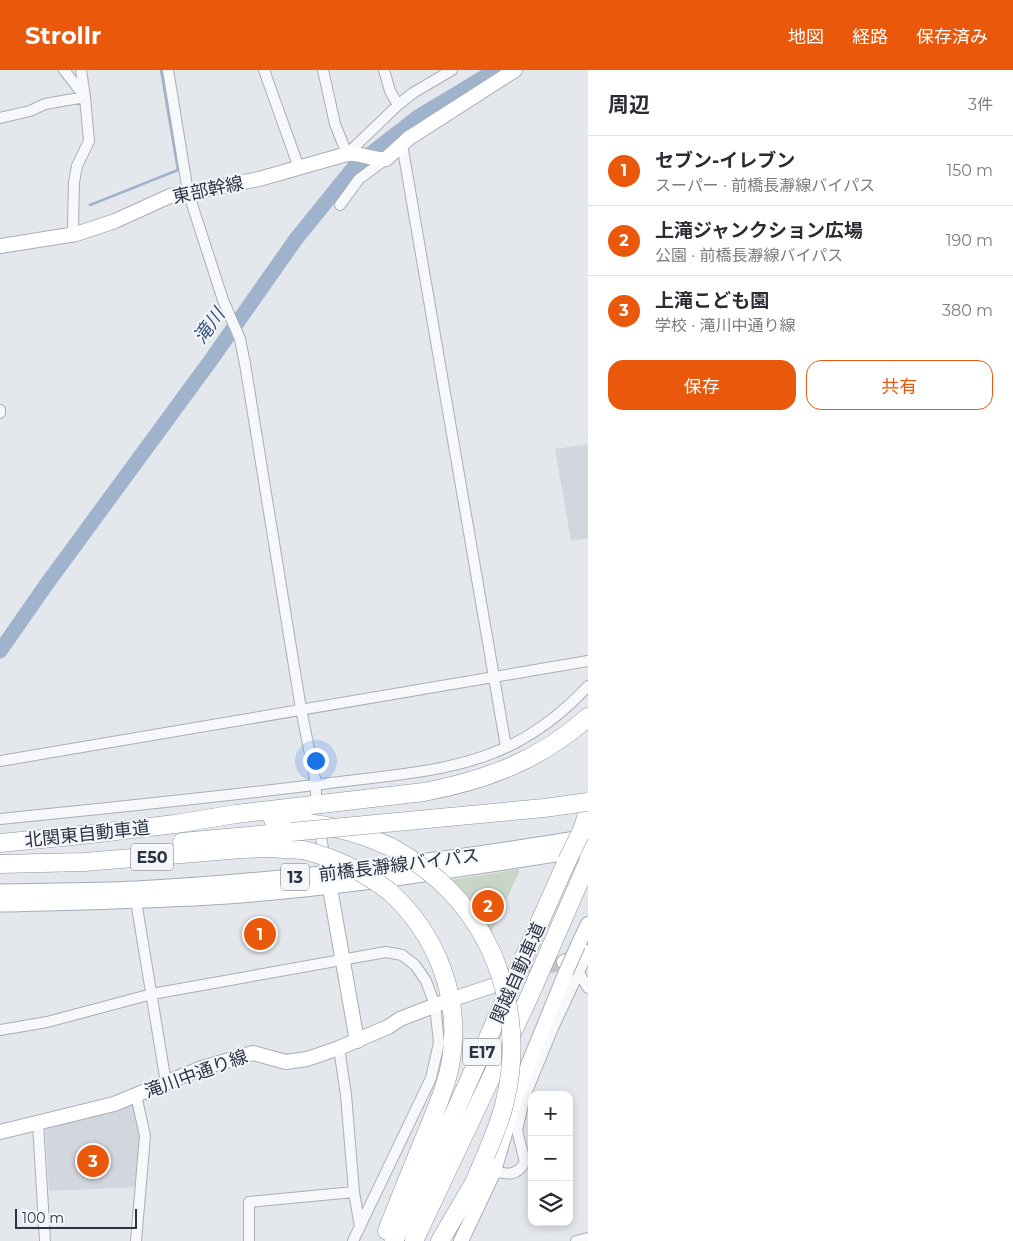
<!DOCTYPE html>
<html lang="ja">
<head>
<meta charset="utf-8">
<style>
  :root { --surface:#fff; --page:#f2f2f3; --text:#2b2b33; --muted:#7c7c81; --line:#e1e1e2; --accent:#ea580c }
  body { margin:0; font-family:Montserrat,"Noto Sans JP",sans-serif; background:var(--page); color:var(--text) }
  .controls { position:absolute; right:15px; bottom:15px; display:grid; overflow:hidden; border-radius:10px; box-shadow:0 2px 8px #0003 }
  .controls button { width:45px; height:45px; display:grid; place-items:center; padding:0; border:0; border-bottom:1px solid var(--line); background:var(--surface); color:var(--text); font:25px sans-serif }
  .scale { position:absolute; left:15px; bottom:12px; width:122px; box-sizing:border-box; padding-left:5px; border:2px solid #2b3445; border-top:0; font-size:14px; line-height:18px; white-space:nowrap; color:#2b3445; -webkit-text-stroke:4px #f4f6f9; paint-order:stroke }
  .you { position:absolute; left:315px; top:690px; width:18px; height:18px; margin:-12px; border:4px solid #fff; border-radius:50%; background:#1a73e8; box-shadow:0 0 0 8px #1a73e833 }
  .badge { display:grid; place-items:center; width:32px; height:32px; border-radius:50%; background:var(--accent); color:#fff; font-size:16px; font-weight:700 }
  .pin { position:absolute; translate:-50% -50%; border:2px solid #fff; box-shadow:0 1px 5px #0006 }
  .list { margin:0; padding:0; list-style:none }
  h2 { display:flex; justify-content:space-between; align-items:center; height:65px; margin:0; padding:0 20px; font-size:21px }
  h2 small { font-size:16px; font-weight:400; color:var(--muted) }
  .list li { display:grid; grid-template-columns:32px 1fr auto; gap:15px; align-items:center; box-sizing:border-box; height:70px; padding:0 20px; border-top:1px solid var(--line) }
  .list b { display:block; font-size:19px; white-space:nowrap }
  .list p { margin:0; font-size:16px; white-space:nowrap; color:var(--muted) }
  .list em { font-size:16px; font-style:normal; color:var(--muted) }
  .actions { display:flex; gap:10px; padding:15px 20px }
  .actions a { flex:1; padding:11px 0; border:1px solid var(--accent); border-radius:15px; text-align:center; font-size:18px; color:var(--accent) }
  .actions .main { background:var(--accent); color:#fff }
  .icon { flex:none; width:28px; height:28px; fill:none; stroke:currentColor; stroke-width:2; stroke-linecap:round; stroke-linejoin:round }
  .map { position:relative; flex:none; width:588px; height:1171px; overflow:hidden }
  header { display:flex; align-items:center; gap:30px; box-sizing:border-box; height:70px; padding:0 25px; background:var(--accent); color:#fff }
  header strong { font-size:24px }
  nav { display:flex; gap:28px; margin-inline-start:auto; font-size:18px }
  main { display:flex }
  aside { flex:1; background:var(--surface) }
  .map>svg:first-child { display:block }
  .built { fill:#d2d6de }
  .green { fill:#c9d6c5 }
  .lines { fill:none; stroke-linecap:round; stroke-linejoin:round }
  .stream { stroke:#9fb4cc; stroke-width:2.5 }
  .river { stroke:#9fb4cc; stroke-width:15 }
  .secondary-tunnel { stroke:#bfc3cb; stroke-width:14; stroke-dasharray:14 7; stroke-linecap:butt }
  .street-casing { stroke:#a9aeb7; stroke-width:12 }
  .secondary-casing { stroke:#a9aeb7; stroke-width:16 }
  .primary-casing { stroke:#a3abb8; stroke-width:17 }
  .highway-casing { stroke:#8b94a3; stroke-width:19 }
  .street { stroke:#f7f8fa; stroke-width:10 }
  .secondary { stroke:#fff; stroke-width:14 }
  .primary { stroke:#fff; stroke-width:15 }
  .highway { stroke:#fff; stroke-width:18 }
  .secondary-bridge-casing { stroke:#a9aeb7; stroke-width:16; stroke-linecap:butt }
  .highway-bridge-casing { stroke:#8b94a3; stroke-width:19; stroke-linecap:butt }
  .secondary-bridge { stroke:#fff; stroke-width:14 }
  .highway-bridge { stroke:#fff; stroke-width:18 }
  .labels { text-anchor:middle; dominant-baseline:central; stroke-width:4; stroke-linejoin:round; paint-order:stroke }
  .shield { fill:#f4f6f9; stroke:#676e7b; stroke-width:1 }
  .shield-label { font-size:16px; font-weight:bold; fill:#2b3445 }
  .street-label { font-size:18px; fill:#2b3445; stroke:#f4f6f9 }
  .water-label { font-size:19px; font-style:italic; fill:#34527a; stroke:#f4f6f9 }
</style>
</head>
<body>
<header>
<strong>Strollr</strong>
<nav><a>地図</a><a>経路</a><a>保存済み</a></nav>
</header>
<main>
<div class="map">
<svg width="588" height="1171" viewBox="0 0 588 1171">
  <rect width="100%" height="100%" fill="#e4e7ec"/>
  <!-- built -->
  <path class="built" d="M588,374V468L571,471L555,379Z
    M135,1032L143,1066L137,1117L49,1121L45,1059L110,1042Z"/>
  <!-- green -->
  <path class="green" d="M519,799V802L491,863L451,810Z"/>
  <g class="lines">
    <!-- stream -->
    <path class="stream" d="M90,135L178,100L161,0"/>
    <!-- river -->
    <path class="river" d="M0,581L46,515L211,290L296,169L355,96L418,47L496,0"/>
    <!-- secondary-tunnel -->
    <path class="secondary-tunnel" d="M509,910L563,892"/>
    <!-- street casing -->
    <g class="street-casing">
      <path id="street" d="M168,0L188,122L223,230L240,269L245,294L301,639L316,714V729
        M264,0L299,98
        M323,0L335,54L347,84L398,35L413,23L452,0
        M384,0L390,21L398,35
        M0,48L30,41L45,34L85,27L64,0
        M402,74L506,677
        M340,135L359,109L386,89
        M76,164L73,157L74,112L77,96L89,71L85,27L81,0
        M0,340V343
        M0,691L588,591
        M0,749C110,738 220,727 330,713C384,706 442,703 493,683C529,669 562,644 588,616
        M319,757L325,789
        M136,831L166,1013
        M579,903L588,918
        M0,960L47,952L152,924L386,882L402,885L415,895L426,911L435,935L439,973L431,1008L353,1171
        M339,978L346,1025L354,1122L360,1157
        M38,1054L45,1171
        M494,1101C508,1105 517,1106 525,1092L517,1060L525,1026L553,958L588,883
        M136,1171L145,1066L136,1025
        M249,1171V1132L354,1122
        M576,1171L588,1168"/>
    </g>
    <!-- secondary casing -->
    <g class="secondary-casing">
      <path id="secondary" d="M0,176L76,164L115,151L170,126L259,109L347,84C361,82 373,91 386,89L409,68L515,0
        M328,807L357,971
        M578,875L588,854
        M564,892L588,882
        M459,927L492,916
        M0,1062L114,1034L202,998L253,983L286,992L307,989L339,978L388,957L400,949L444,932
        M461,1171L494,1101L517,1022L566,902"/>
    </g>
    <!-- primary casing -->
    <g class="primary-casing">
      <path id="primary" d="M0,822C45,821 91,821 136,819C288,811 438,792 588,767
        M0,834C76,832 152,831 227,826C348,817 468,798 588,779"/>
    </g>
    <!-- highway casing -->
    <g class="highway-casing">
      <path id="highway" d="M273,750C315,751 354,760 393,778
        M582,760L588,742
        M182,772L291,762
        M0,773L82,765L175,754L236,744L424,722C487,710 540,690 588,647
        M0,794L84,792L242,779L267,778L303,780
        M387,1161C400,1128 413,1095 427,1062C436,1039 447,1015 451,990C461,927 437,865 390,822
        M394,1171L441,1073L567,791
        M414,1171L529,927L588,792
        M440,1171L474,1113L486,1085"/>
    </g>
    <!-- street -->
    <use href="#street" class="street"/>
    <!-- secondary -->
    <use href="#secondary" class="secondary"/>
    <!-- primary -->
    <use href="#primary" class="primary"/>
    <!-- highway -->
    <use href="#highway" class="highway"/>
    <!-- secondary-bridge casing -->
    <g class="secondary-bridge-casing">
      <path id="secondary-bridge" d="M566,902L578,875"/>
    </g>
    <!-- highway-bridge casing -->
    <g class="highway-bridge-casing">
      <path id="highway-bridge" d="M291,762L544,738L588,732
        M393,778C414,790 434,804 451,822C503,877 523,957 505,1031C501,1050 493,1067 486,1085
        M303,780C336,788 363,801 390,822
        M567,791L582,760"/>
    </g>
    <!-- secondary-bridge -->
    <use href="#secondary-bridge" class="secondary-bridge"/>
    <!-- highway-bridge -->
    <use href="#highway-bridge" class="highway-bridge"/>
  </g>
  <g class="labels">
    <!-- shield labels -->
    <g class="shield">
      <rect x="131" y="773.5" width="42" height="27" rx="4"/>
      <rect x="281" y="793.5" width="28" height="27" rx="4"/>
      <rect x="463" y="968.5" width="38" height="27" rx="4"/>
    </g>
    <g class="shield-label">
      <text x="152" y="787">E50</text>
      <text x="295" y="807">13</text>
      <text x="482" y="982">E17</text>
    </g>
    <!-- street labels -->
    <g class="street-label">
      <text transform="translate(208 120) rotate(-12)">東部幹線</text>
      <text transform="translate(87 764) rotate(-6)">北関東自動車道</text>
      <text transform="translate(399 795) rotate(-7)">前橋長瀞線バイパス</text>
      <text transform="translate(518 903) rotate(-66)">関越自動車道</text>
      <text transform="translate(196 1004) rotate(-20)">滝川中通り線</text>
    </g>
    <!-- water labels -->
    <g class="water-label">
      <text transform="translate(209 256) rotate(-54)">滝川</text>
    </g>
  </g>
</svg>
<div class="controls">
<button>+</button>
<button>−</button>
<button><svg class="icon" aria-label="layers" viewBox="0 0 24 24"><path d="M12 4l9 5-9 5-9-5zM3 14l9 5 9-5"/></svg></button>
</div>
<div class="scale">100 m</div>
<div class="you"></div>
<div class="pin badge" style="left:260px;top:864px">1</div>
<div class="pin badge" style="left:488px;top:836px">2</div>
<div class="pin badge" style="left:93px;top:1091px">3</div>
</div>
<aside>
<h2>周辺<small>3件</small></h2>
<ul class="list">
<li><span class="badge">1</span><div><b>セブン-イレブン</b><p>スーパー · 前橋長瀞線バイパス</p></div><em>150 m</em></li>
<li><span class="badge">2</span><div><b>上滝ジャンクション広場</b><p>公園 · 前橋長瀞線バイパス</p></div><em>190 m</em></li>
<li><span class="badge">3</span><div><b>上滝こども園</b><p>学校 · 滝川中通り線</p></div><em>380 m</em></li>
</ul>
<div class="actions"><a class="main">保存</a><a>共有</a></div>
</aside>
</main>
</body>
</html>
